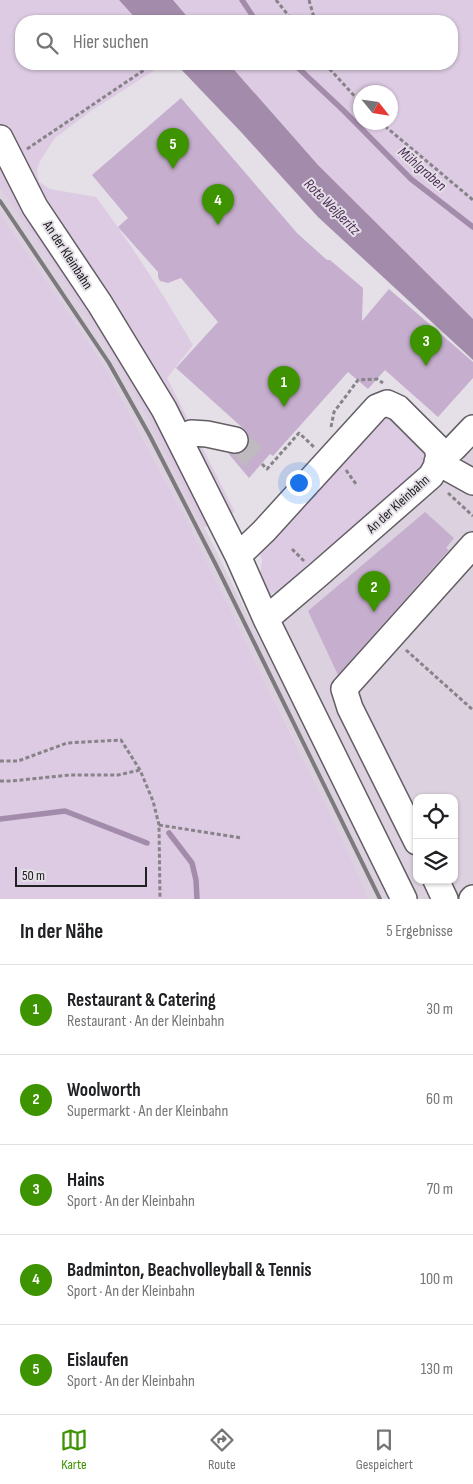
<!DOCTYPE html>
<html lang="de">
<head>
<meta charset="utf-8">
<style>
  :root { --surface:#fff; --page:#f2f2f2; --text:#202124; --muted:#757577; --line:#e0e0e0; --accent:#3e9300 }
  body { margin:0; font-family:"Sofia Sans Condensed",sans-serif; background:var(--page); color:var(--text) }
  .controls { position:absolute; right:15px; bottom:15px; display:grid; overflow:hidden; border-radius:10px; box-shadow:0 1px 4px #0004 }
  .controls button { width:45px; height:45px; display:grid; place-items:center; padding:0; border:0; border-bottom:1px solid var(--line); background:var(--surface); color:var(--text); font:25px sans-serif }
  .compass { position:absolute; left:353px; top:85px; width:45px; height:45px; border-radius:50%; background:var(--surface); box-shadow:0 1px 4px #0004; rotate:120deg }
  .scale { position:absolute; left:15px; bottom:12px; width:132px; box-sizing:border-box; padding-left:5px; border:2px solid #212022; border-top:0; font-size:14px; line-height:18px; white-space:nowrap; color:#212022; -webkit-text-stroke:4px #e5e0e7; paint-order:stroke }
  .you { position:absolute; left:298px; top:482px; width:18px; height:18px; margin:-12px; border:4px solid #fff; border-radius:50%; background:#1a73e8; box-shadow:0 0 0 8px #1a73e833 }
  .badge { display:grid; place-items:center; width:32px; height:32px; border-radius:50%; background:var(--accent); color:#fff; font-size:16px; font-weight:700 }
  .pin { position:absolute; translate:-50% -41px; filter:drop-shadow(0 1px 2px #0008) }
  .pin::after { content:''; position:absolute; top:26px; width:18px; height:15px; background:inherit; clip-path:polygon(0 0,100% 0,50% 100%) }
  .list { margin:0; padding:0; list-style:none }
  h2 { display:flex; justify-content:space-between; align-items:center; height:65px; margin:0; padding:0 20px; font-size:21px }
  h2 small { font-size:16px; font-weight:400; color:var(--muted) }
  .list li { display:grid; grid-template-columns:32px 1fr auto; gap:15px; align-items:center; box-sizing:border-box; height:90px; padding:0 20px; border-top:1px solid var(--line) }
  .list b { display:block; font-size:19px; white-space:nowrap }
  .list p { margin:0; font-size:16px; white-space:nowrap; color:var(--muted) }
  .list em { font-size:16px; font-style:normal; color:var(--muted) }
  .icon { flex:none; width:28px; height:28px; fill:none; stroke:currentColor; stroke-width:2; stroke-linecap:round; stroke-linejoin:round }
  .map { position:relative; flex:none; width:473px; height:899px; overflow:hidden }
  .search { position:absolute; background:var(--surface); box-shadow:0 1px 4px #0004; left:15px; right:15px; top:15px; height:55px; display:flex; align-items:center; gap:12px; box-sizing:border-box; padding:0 18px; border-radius:20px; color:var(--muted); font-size:19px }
  .sheet { height:515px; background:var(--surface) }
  nav { display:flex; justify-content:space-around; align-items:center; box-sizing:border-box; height:70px; border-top:1px solid var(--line); background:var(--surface); font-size:14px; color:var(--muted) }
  nav a { display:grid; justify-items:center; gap:2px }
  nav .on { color:var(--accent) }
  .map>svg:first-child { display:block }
  .built { fill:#dcd2df; fill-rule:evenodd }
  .green { fill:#dccbe2; fill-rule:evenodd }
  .water { fill:#a38cab }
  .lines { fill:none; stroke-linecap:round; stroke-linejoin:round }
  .stream { stroke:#a38cab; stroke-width:5.5 }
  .building { fill:#c6aece }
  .minor-tunnel { stroke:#bebac0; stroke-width:25; stroke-dasharray:25 12; stroke-linecap:butt }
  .minor-casing { stroke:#625e64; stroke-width:28 }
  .path { stroke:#878388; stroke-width:3; stroke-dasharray:4 2.5; stroke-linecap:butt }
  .minor { stroke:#fff; stroke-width:25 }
  .rail { stroke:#7d7a7e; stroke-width:4 }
  .labels { text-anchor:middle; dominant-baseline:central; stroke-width:4; stroke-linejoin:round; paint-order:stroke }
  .street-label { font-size:14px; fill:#212022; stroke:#e5e0e7 }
  .water-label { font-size:15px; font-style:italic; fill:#4c2c56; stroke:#e5e0e7 }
</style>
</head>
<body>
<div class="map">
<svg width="473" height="899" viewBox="0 0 473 899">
  <rect width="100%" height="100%" fill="#e5e0e7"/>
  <!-- built -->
  <path class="built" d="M0,188L58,272L113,356L147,416L182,482L260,640L461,462L473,448V899H369L295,742L171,491L105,367L0,213ZM417,798H454V880H417Z"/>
  <!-- green -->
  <path class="green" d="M0,0H119L138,21H21V64H176L178,66L158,68L91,111L55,138L40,161L37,170L39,182L50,189L96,197C131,244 163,294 193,345L167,378L235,512L204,528L147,416L113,356L58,272L0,188Z
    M173,0H473V319L318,165L229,64H452V21H191ZM360,92H390V122H360Z
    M0,213L105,367L184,516L329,812L369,899H0Z
    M384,416L393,418L426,453V463L420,471L276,597L274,592L270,595L260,576L262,560L260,555L266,542Z"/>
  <!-- water -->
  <path class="water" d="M119,0H173L191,21H138Z
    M176,64H229L318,165L473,319V360L318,217L241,132Z"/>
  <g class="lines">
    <!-- stream -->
    <path class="stream" d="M242,0L256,21
      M294,64L344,111L411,179L473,227
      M0,819L65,811L147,843
      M169,833L192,863L196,880L197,899"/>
  </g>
  <!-- building -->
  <path class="building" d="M181,98L297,233L327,260H330L363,288L362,321L389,289L473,362V378L438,417L385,370L368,389L348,372L273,456L270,454L249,478L228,453L239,454L245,450L249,443L248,435L245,430L176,368L218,322L181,278L168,283L160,281L158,277V272L118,227L128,218L92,175Z
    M425,512L454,538L446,548L449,550L338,675L308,611Z"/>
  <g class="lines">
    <!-- minor-tunnel -->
    <path class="minor-tunnel" d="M235,440L262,464"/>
    <!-- minor casing -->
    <g class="minor-casing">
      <path id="minor" d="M0,138L35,207L100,304L164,409L238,556L266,619L404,899
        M473,428L454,448L437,462L473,482
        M180,439L191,433L207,434L235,440
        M238,556L264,531L377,407L387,403L398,408L437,447L439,458L436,467L431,476L319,574L266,619
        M417,842L350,708L344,689L473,545
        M436,880L445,899
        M472,899L473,898"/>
    </g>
    <!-- path -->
    <path class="path" d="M276,0L293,21
      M309,0L315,21
      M325,64L360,102
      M380,122L473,200
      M27,149L153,64
      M331,427L334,412L358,380L377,379L383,383
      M262,464L267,469L299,433L314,447
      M346,470L356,484
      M448,493L473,516
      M292,549L304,561
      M406,650L473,710
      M0,761H18L67,743L121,740L140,770L153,801L159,825L160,899
      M0,781H11L70,775H118L140,770
      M159,825L242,838"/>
    <!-- minor -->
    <use href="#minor" class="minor"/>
    <!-- rail -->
    <path class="rail" d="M0,201L109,363L150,436L216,565L380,899"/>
  </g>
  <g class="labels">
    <!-- street labels -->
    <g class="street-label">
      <text transform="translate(68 255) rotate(57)">An der Kleinbahn</text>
      <text transform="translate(398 504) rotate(-42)">An der Kleinbahn</text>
    </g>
    <!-- water labels -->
    <g class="water-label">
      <text transform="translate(422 169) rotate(41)">Mühlgraben</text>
      <text transform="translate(332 207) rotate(45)">Rote Weißeritz</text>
    </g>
  </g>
</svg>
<div class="controls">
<button><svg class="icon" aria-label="locate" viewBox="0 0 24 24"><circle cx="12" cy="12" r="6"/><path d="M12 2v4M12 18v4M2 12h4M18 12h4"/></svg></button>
<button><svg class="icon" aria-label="layers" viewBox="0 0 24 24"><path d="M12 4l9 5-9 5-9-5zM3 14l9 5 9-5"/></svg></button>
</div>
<svg class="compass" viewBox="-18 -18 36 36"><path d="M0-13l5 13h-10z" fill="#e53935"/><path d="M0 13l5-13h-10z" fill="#757577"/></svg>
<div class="scale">50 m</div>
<div class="you"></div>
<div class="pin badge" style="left:284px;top:407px">1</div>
<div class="pin badge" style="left:374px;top:612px">2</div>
<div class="pin badge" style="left:426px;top:366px">3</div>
<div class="pin badge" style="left:218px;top:225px">4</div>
<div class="pin badge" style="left:173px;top:169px">5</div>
<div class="search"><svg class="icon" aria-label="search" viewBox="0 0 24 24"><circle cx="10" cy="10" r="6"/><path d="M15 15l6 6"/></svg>Hier suchen</div>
</div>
<section class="sheet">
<h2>In der Nähe<small>5 Ergebnisse</small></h2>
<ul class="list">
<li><span class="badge">1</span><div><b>Restaurant &amp; Catering</b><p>Restaurant · An der Kleinbahn</p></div><em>30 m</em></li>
<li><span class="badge">2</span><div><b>Woolworth</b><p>Supermarkt · An der Kleinbahn</p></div><em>60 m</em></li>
<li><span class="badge">3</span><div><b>Hains</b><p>Sport · An der Kleinbahn</p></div><em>70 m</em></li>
<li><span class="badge">4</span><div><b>Badminton, Beachvolleyball &amp; Tennis</b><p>Sport · An der Kleinbahn</p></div><em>100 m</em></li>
<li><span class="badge">5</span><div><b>Eislaufen</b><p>Sport · An der Kleinbahn</p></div><em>130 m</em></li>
</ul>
</section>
<nav>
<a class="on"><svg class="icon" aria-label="map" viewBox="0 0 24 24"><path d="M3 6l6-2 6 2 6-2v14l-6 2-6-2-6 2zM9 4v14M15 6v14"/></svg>Karte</a>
<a><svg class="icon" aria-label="directions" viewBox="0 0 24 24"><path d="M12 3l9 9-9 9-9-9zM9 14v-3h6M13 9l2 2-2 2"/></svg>Route</a>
<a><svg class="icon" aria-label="saved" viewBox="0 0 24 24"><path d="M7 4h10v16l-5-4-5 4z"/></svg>Gespeichert</a>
</nav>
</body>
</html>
